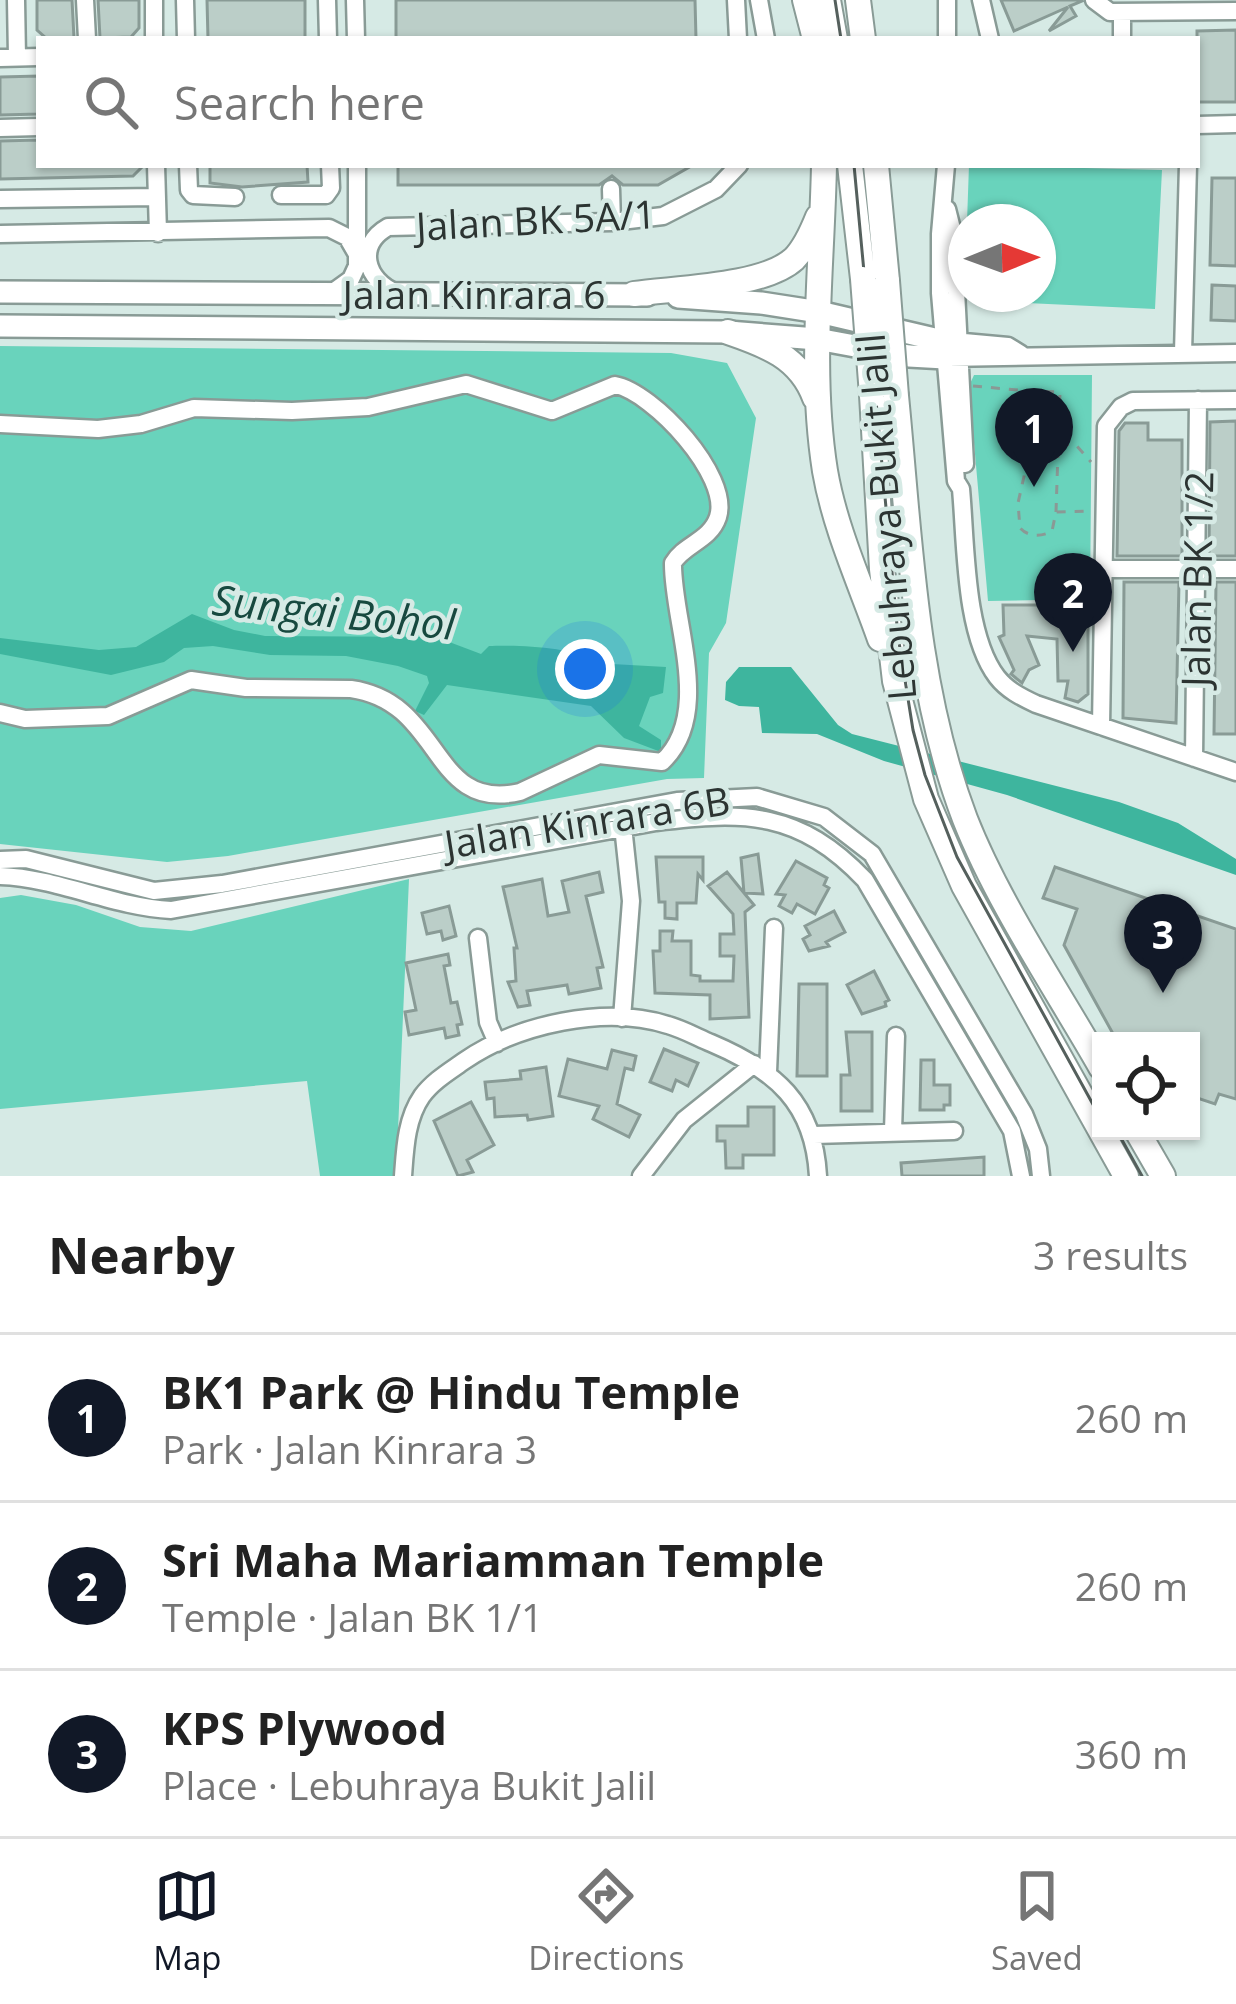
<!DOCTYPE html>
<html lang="en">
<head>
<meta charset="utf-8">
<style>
  :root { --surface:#fff; --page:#f6f6f6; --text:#222; --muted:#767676; --line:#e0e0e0; --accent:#111827 }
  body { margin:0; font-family:"Open Sans",sans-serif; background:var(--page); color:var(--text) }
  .controls { position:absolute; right:36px; bottom:36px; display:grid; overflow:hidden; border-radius:0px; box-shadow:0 3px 9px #0004 }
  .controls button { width:108px; height:108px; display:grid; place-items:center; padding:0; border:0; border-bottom:3px solid var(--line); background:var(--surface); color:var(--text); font:60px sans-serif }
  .compass { position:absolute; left:948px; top:204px; width:108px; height:108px; border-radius:50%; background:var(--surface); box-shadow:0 3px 9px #0004; rotate:89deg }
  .you { position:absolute; left:585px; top:669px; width:42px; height:42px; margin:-30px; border:9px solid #fff; border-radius:50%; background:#1a73e8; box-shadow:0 0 0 18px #1a73e833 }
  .badge { display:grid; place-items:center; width:78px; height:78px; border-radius:50%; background:var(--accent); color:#fff; font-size:39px; font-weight:700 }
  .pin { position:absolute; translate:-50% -99px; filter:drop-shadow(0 3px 6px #0008) }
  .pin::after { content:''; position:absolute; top:63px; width:42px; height:36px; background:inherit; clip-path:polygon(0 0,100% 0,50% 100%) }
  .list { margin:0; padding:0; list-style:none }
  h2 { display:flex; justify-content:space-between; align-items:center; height:156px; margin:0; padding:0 48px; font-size:51px }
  h2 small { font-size:39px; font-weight:400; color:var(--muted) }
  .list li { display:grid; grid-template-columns:78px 1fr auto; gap:36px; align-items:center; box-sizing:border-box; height:168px; padding:0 48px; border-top:3px solid var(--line) }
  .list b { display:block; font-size:45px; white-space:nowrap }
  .list p { margin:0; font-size:39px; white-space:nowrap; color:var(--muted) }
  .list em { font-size:39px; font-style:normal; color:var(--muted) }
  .icon { flex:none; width:66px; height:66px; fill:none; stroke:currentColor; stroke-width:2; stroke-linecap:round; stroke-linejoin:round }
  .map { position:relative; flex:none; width:1236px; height:1176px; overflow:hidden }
  .search { position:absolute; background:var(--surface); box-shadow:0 3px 9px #0004; left:36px; right:36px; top:36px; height:132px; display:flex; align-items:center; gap:30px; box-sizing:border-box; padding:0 42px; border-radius:0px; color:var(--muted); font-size:45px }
  .sheet { height:660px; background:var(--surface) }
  nav { display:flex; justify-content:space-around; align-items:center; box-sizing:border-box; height:168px; border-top:3px solid var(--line); background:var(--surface); font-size:33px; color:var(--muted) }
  nav a { display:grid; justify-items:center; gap:6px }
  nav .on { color:var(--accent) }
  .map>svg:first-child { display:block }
  .green { fill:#69d3bc }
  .water { fill:#3eb59e }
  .building { fill:#bbcec8; stroke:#899b96; stroke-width:3 }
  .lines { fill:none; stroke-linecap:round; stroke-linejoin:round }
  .minor-casing { stroke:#899b96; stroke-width:21 }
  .major-casing { stroke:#899b96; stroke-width:26 }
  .highway-casing { stroke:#899b96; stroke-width:28 }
  .path { stroke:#8a9995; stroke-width:3; stroke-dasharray:9 9; stroke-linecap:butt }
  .minor { stroke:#fff; stroke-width:16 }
  .major { stroke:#fff; stroke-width:21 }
  .highway { stroke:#fff; stroke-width:24 }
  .tram { stroke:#55605d; stroke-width:3 }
  .highway-bridge-casing { stroke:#899b96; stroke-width:28; stroke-linecap:butt }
  .highway-bridge { stroke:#fff; stroke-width:24 }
  .labels { text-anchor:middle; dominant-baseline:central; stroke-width:9; stroke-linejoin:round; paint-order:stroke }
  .street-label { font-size:39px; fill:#2c3432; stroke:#d6eae5 }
  .water-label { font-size:42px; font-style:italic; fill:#17493f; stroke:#d6eae5 }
</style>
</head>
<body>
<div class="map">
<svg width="1236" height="1176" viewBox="0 0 1236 1176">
  <rect width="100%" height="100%" fill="#d6eae5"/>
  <!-- green -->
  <path class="green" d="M969,165L1162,170L1155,309L983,301L979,294H1038V222H967Z
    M0,346L671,353L727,363L756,418L726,623L709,653L704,778L667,779L228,856L167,862L0,844Z
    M974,375H1092L1090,599L988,601L969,386Z
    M409,879L396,1176H320L307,1081L0,1109V898L21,895L76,905L140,927L191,931Z"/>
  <!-- water -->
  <path class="water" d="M192,614L234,630L265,636L436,637L481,654L489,646C515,645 576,646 594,663L666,667L663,693L650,697L639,726L661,740V752L624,738L591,706L447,685L424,715L415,711L429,683L427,676L398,666L346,656L270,655L213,646L184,648L164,662L111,675L0,654V638L99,650L136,647Z
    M739,667H791L838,725L852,734L1119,802L1178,823L1236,859V875L1007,795L884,761L817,734L762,733L759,707L739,706L725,700L726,682Z"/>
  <!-- building -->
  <path class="building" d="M37,0H72L74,38H46L37,30Z
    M98,0H139V28L131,37L100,38Z
    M207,0H305V39H208Z
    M396,0H695L696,39H396Z
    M1001,0H1081L1082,1L1070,6L1076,16L1049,31L1068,7L1014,31Z
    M1236,30V102H1197V31Z
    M39,76V114L0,115V77Z
    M39,140V165L143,166L133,176L0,179V141Z
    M210,165H307L308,182L242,187L210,183Z
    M398,165H693L658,185H623L612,176L599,185H398Z
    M1212,178H1236V266L1210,265Z
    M1212,285L1236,286V321L1211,320Z
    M1236,421V556H1209L1210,422Z
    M1125,423H1148V440H1182V556H1117L1119,431Z
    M1124,582H1179L1176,723L1123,718Z
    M1216,582H1236V734H1214Z
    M1003,605H1088V694L1078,702L1065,698L1068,681H1058L1057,639L1027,636L1039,665L1029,670L1022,683L1011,674L1014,670L999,637L1004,635Z
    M758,854L763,894L744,893L754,905L745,912L749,1017L710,1019V995L655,993L653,951H660V931H673L672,941H691V975L700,976V981H733L734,956H720V934H734L733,914L708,886L727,872L744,893L741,858Z
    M656,857H703V880L698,874L696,903H677V919L665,918V902H659Z
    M796,861L827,878L824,885L829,888L815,914L797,904L792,913L779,906L785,895L776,894Z
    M1055,867L1236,929V1099L1219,1094L1215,1104L1191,1096V1041H1117L1064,945L1077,909L1043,898Z
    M599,872L603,892L586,896L603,967L597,968L601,988L569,994L567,985L527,991L530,1005L518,1007L508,982L516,981L514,948H517L503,887L542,879L548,916L569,912L562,881Z
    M449,906L456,936L443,940L441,931L427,934L422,913Z
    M834,911L845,932L826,942L829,946L809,951L803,939L810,935L805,926Z
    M448,954L450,965L444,966L451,1003L457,1002L462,1024L457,1025L459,1035L446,1038L444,1028L409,1035L405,1012L416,1010L406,963Z
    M874,971L889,1000L885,1002L886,1006L862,1014L847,985Z
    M799,984H827V1076H797Z
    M846,1032H872V1111H841V1075H850Z
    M664,1049L698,1063L688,1086L676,1080L672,1091L650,1082Z
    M612,1050L636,1056L633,1070L625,1068L617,1104L640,1115L629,1137L593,1119L599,1106L559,1096L568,1059L607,1069Z
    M921,1060H934V1085H950V1105H944V1110H920Z
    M546,1067L553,1116L528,1120L527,1115L495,1117L494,1098L487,1099L485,1082L521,1079L520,1071Z
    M471,1102L494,1145L467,1160L473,1172L458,1176L434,1121Z
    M748,1107H774V1155H743V1168H726L725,1141H717V1126H748Z
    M984,1157V1176H902L901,1163Z"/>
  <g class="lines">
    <!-- minor casing -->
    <g class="minor-casing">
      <path id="minor" d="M16,0L17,57
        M85,0L87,39
        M154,0V39
        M185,0L186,39
        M327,0L328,39
        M355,0L356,39
        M736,0L738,39
        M759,0L766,39
        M981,0L990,39
        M1094,0L1110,12L1236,11
        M1122,12V39
        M947,39V0
        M0,58L39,57
        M1197,125L1236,124
        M0,128L39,127
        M156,165L158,233
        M188,165L189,190L193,195L235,197
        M946,165L940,234V293L956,481L961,489C966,542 964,634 997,677C1007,690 1021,697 1036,704L1236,772
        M611,189L612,222
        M281,195H326L331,188L330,165
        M0,199L157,197
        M947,209L953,233L965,464
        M0,234L329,228L347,237L358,256
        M333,292L351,279L357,266V165
        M397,293C365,280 356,245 388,227L612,222L663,216L716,189L739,165
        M953,341L1008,346L1021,354
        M1183,353L1188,165
        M945,358L1236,353
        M0,424L98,429L141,424L194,408L292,411L368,407L466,384L552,411L615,385C653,392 731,476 718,517C710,541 684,544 673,563C672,621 714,714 662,762L599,755L520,792C430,813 444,702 351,689L246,688L191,680L108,716L25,719L0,713
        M1102,569H1236
        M1101,726L1106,426L1121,407L1133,401L1236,400
        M1194,758L1198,400
        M0,860L26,859L154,891L222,884L677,801L757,797L824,817L872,854L1024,1114L1038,1149L1041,1176
        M0,876C59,878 112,907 171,910L656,822C746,811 799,811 865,880L1012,1131L1021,1176
        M478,938L488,1022L497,1043
        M622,1018L631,901L622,817
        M768,1072L774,928
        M893,1131L896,1036
        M814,1135L954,1131
        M403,1176C405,1149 406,1119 422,1096C433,1081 450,1071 464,1061C518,1024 605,1005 668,1025C682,1029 697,1037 711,1043C775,1070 814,1103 818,1176
        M641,1176L684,1120L754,1064"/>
    </g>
    <!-- major casing -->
    <g class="major-casing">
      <path id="major" d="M0,292L647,295
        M678,297L761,303L819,312L943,341
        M0,326L728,332L817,339L909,356L945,358"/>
    </g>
    <!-- highway casing -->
    <g class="highway-casing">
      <path id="highway" d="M805,0L815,39
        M828,0L835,39
        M858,0L863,39
        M824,165C822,267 809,370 825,471C835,529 861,585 880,639
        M850,165L863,279
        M876,165L887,281
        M634,294C676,288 763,287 794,259C805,248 812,232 818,217
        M728,332C766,345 800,357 815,398
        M872,395L882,569L895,681L926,799L964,886L1126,1176
        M896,396C910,537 914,685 965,819C998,903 1056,988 1101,1067
        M1137,1131L1163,1176"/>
    </g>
    <!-- path -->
    <path class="path" d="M973,386L1029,391
      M1060,444L1076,445L1091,462
      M1056,512L1060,392L1031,391L1027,463L1018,503L1020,528C1028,537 1042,537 1052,531L1056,512L1089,511"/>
    <!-- minor -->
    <use href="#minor" class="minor"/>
    <!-- major -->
    <use href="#major" class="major"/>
    <!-- highway -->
    <use href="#highway" class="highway"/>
    <!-- tram -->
    <path class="tram" d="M835,0L841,39
      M854,165L898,636L913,730L925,775L957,857L1101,1119
      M1117,1131L1142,1176"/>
    <!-- highway-bridge casing -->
    <g class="highway-bridge-casing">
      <path id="highway-bridge" d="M863,279L872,395
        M887,281L896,396"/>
    </g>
    <!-- highway-bridge -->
    <use href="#highway-bridge" class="highway-bridge"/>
  </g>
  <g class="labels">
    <!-- street labels -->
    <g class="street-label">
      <text transform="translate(536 219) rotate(-3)">Jalan BK 5A/1</text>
      <text x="474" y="293">Jalan Kinrara 6</text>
      <text transform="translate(885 517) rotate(-95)">Lebuhraya Bukit Jalil</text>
      <text transform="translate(1196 579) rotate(-89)">Jalan BK 1/2</text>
      <text transform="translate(587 821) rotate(-9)">Jalan Kinrara 6B</text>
    </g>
    <!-- water labels -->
    <g class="water-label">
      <text transform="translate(334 611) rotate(6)">Sungai Bohol</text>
    </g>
  </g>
</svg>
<div class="controls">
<button><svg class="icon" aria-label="locate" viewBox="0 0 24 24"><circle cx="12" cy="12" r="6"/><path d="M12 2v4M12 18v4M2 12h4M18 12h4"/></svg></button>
</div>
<svg class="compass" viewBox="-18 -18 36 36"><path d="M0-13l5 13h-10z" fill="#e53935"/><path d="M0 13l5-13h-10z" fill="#767676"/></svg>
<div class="you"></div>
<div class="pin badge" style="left:1034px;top:487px">1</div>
<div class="pin badge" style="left:1073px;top:652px">2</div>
<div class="pin badge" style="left:1163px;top:993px">3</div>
<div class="search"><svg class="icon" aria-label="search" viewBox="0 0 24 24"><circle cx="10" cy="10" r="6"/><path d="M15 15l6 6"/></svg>Search here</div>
</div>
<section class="sheet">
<h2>Nearby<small>3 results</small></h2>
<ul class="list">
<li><span class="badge">1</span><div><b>BK1 Park @ Hindu Temple</b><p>Park · Jalan Kinrara 3</p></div><em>260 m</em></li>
<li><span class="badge">2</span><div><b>Sri Maha Mariamman Temple</b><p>Temple · Jalan BK 1/1</p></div><em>260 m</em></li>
<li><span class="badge">3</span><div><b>KPS Plywood</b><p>Place · Lebuhraya Bukit Jalil</p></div><em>360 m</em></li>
</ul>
</section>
<nav>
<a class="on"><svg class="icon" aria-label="map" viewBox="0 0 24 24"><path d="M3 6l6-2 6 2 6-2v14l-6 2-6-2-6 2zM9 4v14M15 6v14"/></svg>Map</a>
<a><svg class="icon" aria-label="directions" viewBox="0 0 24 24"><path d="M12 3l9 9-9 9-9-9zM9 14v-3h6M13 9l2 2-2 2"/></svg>Directions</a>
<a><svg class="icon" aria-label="saved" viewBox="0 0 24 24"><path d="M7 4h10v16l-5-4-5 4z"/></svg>Saved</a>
</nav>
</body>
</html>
